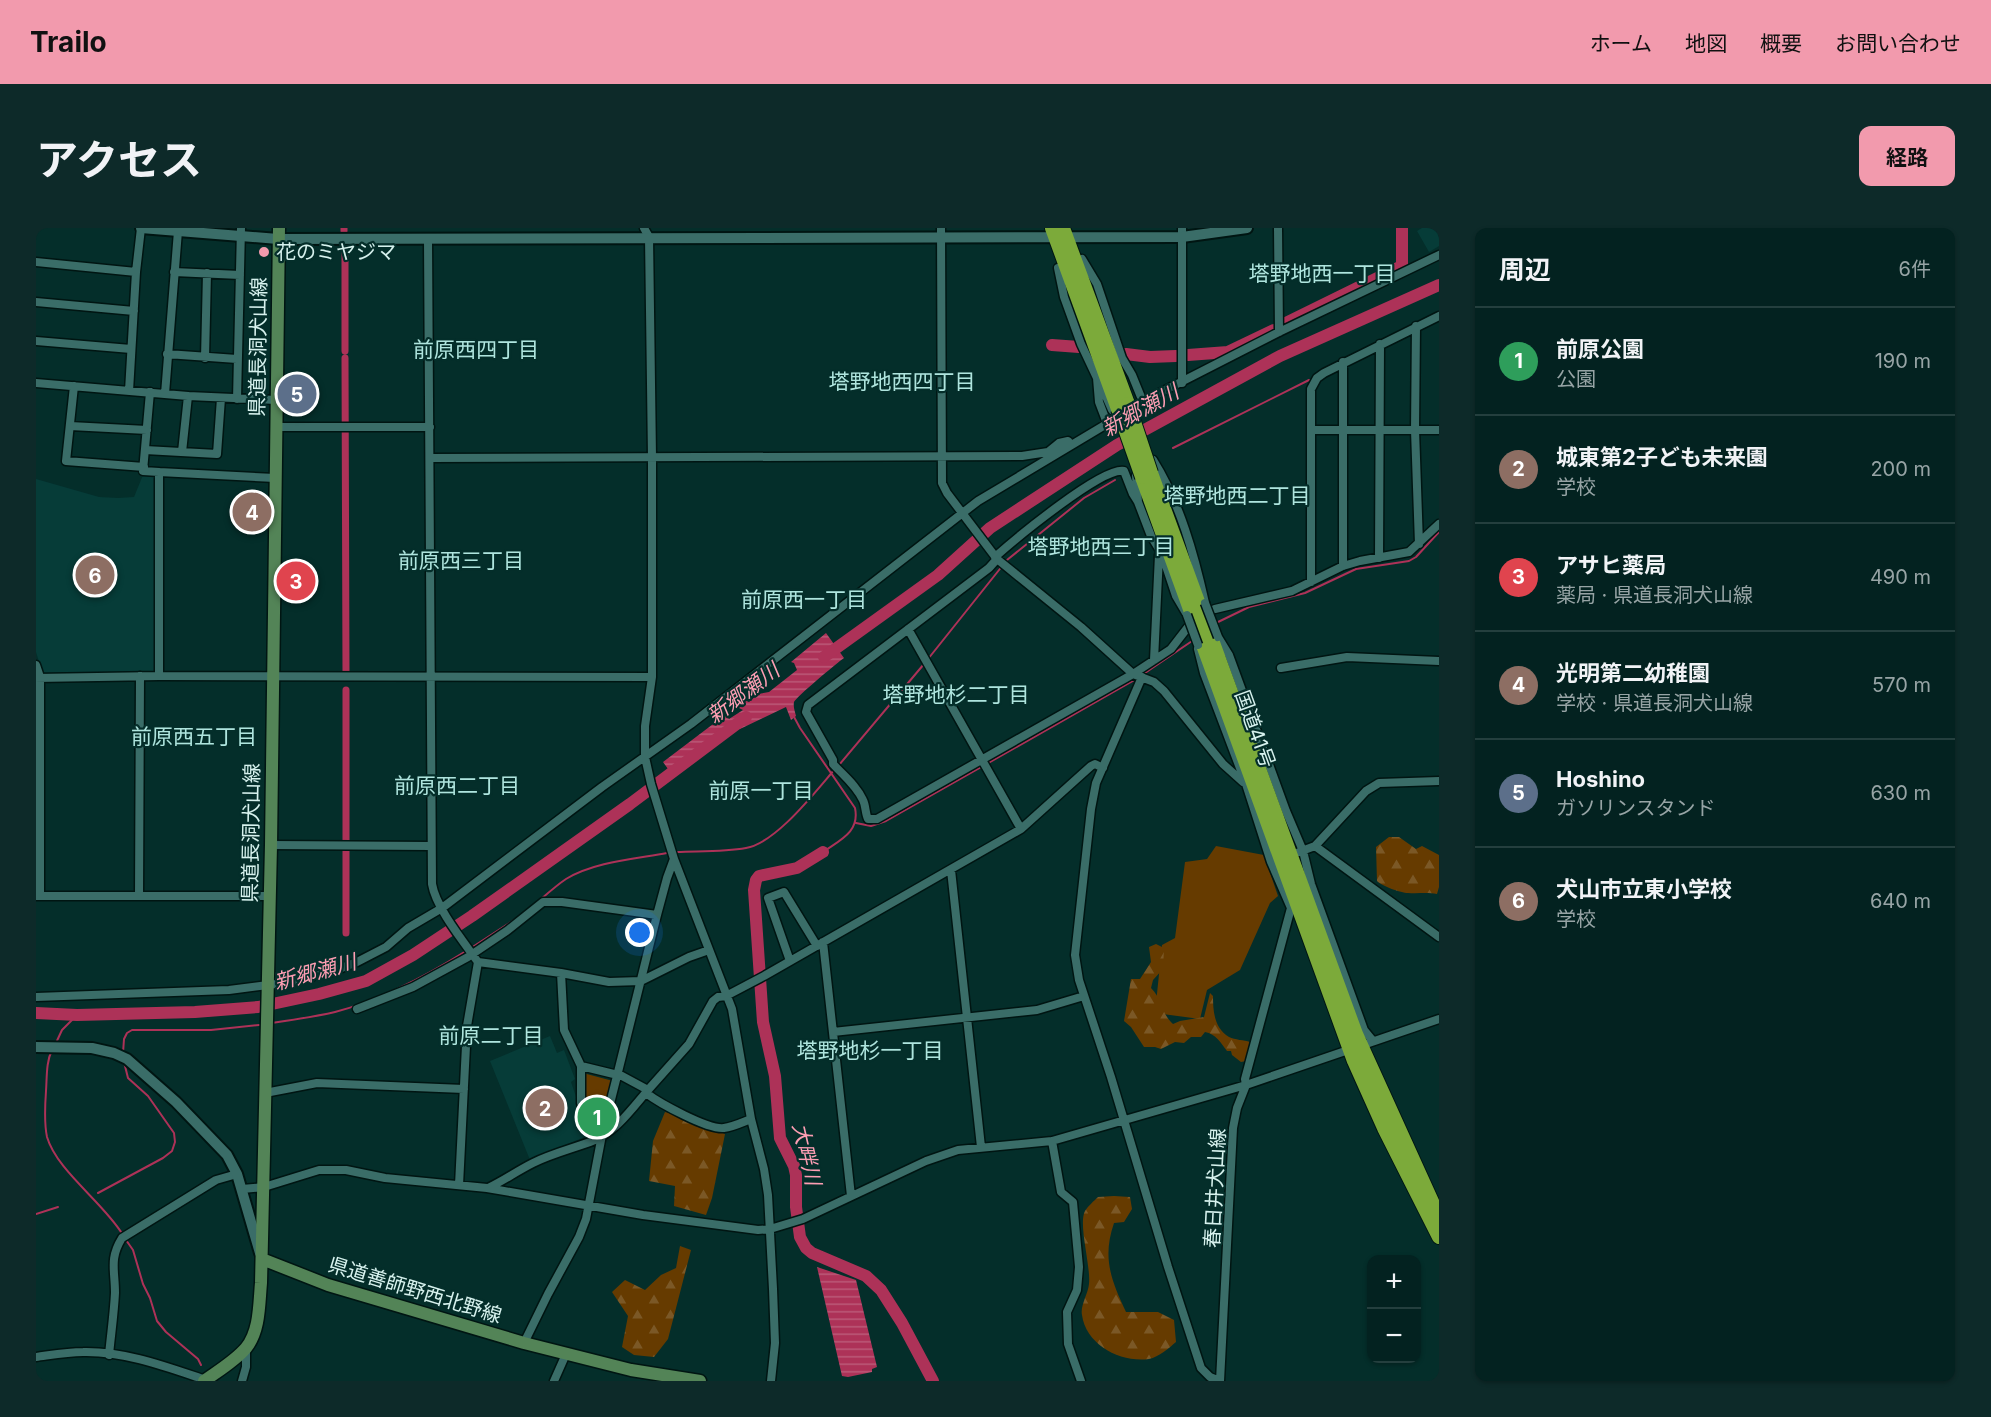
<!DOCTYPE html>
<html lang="ja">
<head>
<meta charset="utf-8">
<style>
  :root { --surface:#032220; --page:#0d2a29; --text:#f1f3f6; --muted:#97a4a5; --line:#243f3e; --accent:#f29aad }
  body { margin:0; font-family:Inter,"Noto Sans JP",sans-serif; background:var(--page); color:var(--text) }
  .controls { position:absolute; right:18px; bottom:18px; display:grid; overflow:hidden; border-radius:12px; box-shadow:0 2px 4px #0004 }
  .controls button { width:54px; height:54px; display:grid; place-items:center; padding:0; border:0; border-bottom:2px solid var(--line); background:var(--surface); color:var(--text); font:30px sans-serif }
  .you { position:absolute; left:604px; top:705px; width:21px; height:21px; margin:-15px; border:4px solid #fff; border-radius:50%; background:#1a73e8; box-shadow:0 0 0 9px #1a73e833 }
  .badge { display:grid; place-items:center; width:39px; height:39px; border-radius:50%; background:var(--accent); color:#fff; font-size:20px; font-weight:700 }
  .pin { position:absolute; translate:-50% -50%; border:3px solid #fff; box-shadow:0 2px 6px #0006 }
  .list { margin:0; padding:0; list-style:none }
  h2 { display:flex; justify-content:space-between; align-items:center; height:78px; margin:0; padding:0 24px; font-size:26px }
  h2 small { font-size:20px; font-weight:400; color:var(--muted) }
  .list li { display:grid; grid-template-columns:39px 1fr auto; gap:18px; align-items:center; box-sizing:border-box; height:108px; padding:0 24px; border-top:2px solid var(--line) }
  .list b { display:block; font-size:22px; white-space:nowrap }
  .list p { margin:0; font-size:20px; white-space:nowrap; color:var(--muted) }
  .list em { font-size:20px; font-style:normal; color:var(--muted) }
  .map { position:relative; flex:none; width:1403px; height:1153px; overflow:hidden; border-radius:12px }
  header { display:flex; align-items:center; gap:36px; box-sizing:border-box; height:84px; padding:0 30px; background:var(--accent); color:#111 }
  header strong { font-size:28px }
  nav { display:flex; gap:33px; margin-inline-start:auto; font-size:21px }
  .intro { display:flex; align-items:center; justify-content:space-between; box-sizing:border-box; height:144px; padding:0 36px }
  h1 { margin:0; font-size:42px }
  .button { padding:15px 27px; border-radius:12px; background:var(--accent); color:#111; font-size:21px; font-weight:700 }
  main { display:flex; gap:36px; padding:0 36px }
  aside { flex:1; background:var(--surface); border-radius:12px; box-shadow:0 2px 4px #0004 }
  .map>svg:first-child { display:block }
  .built { fill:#063c38 }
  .green { fill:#663b00 }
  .forest { fill:url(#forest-firs) }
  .water { fill:url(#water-rules) }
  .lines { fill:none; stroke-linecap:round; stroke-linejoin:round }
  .stream { stroke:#ad3258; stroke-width:2 }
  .canal { stroke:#ad3258; stroke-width:7 }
  .river { stroke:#ad3258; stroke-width:12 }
  .minor-casing { stroke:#001512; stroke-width:11 }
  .tertiary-casing { stroke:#001512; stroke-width:14 }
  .secondary-casing { stroke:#001512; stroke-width:15 }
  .trunk-casing { stroke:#001512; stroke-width:16 }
  .minor { stroke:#3a6d68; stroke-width:8 }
  .tertiary { stroke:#3a6d68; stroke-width:10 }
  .secondary { stroke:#538457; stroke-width:12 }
  .trunk { stroke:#7caa3a; stroke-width:14 }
  .minor-bridge-casing { stroke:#001512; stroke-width:11; stroke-linecap:butt }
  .trunk-bridge-casing { stroke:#001512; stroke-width:16; stroke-linecap:butt }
  .minor-bridge { stroke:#3a6d68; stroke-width:8 }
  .trunk-bridge { stroke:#7caa3a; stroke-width:14 }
  .poi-dot { fill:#f29aad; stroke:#042e2a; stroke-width:2 }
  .labels { text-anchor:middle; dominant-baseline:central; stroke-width:4.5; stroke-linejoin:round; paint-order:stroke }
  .poi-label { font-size:20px; fill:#d7f2ee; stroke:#042e2a; text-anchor:start }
  .street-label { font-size:20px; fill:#d7f2ee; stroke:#042e2a }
  .neighbourhood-label { font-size:21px; fill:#afe5de; stroke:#042e2a }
  .water-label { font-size:21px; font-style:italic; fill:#fd9eb3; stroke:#042e2a }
</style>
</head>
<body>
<header>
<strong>Trailo</strong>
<nav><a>ホーム</a><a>地図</a><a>概要</a><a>お問い合わせ</a></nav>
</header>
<div class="intro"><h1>アクセス</h1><a class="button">経路</a></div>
<main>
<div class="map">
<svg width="1403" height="1153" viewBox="0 0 1403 1153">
  <defs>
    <pattern id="forest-firs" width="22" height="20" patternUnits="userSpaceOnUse" patternTransform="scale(1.5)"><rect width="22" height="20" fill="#663b00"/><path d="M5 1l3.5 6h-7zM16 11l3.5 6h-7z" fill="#7b5826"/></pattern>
    <pattern id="water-rules" width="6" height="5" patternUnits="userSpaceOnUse" patternTransform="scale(1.5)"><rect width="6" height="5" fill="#ad3258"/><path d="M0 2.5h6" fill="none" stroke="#bb5a78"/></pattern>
  </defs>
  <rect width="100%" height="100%" fill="#042e2a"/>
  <!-- built -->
  <path class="built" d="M1386,0H1403V18L1393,24L1381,3Z
    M107,247H118V444L116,446H7L0,424V251L63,269L82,270L98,269Z
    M514,808L521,825L528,822L539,851L535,854L553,907L494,932L454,833Z"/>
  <!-- green -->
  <path class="green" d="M1180,618L1228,627L1242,668L1234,675L1204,742L1171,762L1164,791L1119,785L1126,717L1139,710L1149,634L1171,631Z
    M547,845L577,853L565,906L560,908L547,872Z"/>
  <!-- forest -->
  <path class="forest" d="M1353,609H1363L1380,621L1386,618L1403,627V659L1401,666C1390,664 1382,666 1372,665C1365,665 1346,658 1341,653L1340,619Z
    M1120,716L1128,720L1127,741L1117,752L1115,760C1127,772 1124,784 1137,796L1144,793L1168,789L1174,765L1177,768C1177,783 1178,800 1193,809C1199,812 1208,812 1214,814L1210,833L1205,834L1196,827L1195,823H1191C1185,815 1180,806 1169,804L1165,809H1155L1148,815L1139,814L1125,821L1119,819H1108L1095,799L1088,793L1095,751H1104L1115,734L1113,719Z
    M629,884L656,891L689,906L676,970L670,987L638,978L639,958L613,953L617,913Z
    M1078,968L1094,969L1096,981L1088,994L1078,995C1066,1030 1075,1052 1090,1084H1122L1138,1092L1140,1114C1133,1120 1123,1129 1113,1131C1085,1135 1050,1117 1046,1087C1044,1078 1052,1066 1053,1056C1055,1038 1042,996 1049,983C1052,978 1058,973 1062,969Z
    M644,1018L655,1022L632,1111L618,1129L598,1127L586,1119L592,1088L576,1064L589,1052L609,1062L625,1047L640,1040Z"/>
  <!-- water -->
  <path class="water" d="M790,405L808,430C801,435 760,469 758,474C757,479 759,484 760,488L755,492L750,479L704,501L695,497L663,522L632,541L627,534L689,487L693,491L707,482L703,480L708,472L713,474L722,466L733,464L761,442L758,435L755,434Z
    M781,1039L820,1052L841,1139L836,1141V1144L812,1149L806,1148Z"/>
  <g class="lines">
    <!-- stream -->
    <path class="stream" d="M1137,220L1273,152
      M1180,395L1213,379L1269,365L1320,341L1373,333L1380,329L1403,304
      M892,431L971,332L1048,270L1079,252
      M1106,447L1159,411
      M757,487L764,500L819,580C824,604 804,612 787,624
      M803,537L888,436
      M820,595L835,598L850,593L1102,450
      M641,624C664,623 688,624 710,620C740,615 779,564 799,541
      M504,672C512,665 521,657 530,651C558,634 598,631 631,625
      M435,720L478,692
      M235,795C256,792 278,789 299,784C345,772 390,748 430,723
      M19,817L26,802L41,787
      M16,822C10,834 11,849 10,863C9,877 8,895 11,909C21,943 68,975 87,1007
      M87,825L88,811L91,805L96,802H175L223,797
      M62,965L127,930L136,923L139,914L138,905L112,868L92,850L88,834
      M0,986L22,979
      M90,1012L97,1022L107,1056L114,1070L121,1093L130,1104L162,1131L165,1137"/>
    <!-- canal -->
    <path class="canal" d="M308,3V0
      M309,22V123
      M309,130L310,446
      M310,462V705"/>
    <!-- river -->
    <path class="river" d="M1248,96L1366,38V0
      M1016,117L1043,119
      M1090,126L1114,129L1140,128
      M1152,127L1192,124L1238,102
      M788,429L902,347L954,300L1081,217L1244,128L1403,57
      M787,624L761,640L723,648L720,652L718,662L727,794L739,848L744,910L758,938L760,947V979L764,1009L770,1020L776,1025L830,1048L845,1062L866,1095L897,1153
      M0,785L41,787L159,784L222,779L283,766L330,753L377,727L436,688L594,576L710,489"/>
    <!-- minor casing -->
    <g class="minor-casing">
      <path id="minor" d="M608,0L613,9L616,229V449L609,498V529L615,556L638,631L696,781L715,891L728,941L732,967L737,1061L739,1115L735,1153
        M905,0L906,255L911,265L961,331L1045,399L1097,446L1118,454L1128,463L1187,536L1207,554
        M1242,0L1243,104
        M392,11L396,656C400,680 427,713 442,734L431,798L423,957
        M1046,31L1061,56L1086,130L1096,147L1107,174
        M0,34L100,44
        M1022,40L1028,69L1045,116L1061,150L1063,174L1071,195
        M138,44L204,47
        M0,74L98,83
        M1380,98L1379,202L1383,316
        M0,113L95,121
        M131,126L201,131
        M169,130L171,45
        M1307,134V338
        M0,155L152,168L240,172
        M1064,155L1076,182
        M1146,155V0
        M38,158L30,233L108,239
        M93,163L100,44L105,0
        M114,164L107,243L123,244V448
        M129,166L142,3
        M201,171L205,0
        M1100,177L1243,104L1403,27
        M34,198L111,202
        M240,199H394
        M1275,202H1403
        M109,222L181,226L185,170
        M146,224L152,168
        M394,230L986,228L1012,224L1023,215L1032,213L1035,217
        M1117,232C1144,275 1158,326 1169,375
        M123,244L239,250
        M1100,248L1102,274L1115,308L1126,326L1140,368L1150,385
        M959,329C978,312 1067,238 1088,243L1097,266L1102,274
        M1343,330L1344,116
        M961,331L953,340L772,477L770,484L797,532V536C808,548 820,557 827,572C830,578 829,585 832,591H841L1097,446L1135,421L1152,399
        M1275,354V161L1281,150L1288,145L1403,88
        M1179,381L1256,363L1307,338L1324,333L1373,324L1403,296
        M872,401L985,601
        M1182,409L1193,427L1250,583L1267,623L1275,656L1328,802L1337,813
        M1118,432L1123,327
        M0,437L4,449V668
        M1245,440L1311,429L1403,433
        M1106,449L1060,555L1055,581L1039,727L1043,752L1075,849L1132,1039L1165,1140L1174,1149L1184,1153L1197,900L1201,880L1210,857L1403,791
        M0,450L123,448L616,449
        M235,617L395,618
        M1279,618L1403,709
        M1263,624L1279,618L1330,563L1343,555L1403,553
        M915,642L945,919
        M0,668H233
        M103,668L104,448
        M787,714L815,968
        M754,733L732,670L748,664L781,718
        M442,734L525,745L573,754L605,753L653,729L673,722
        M525,745L528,802L545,838V875L558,912
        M0,769L193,762L248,755L295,744L321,734L350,719L372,700L406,680L566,559L655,496L942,273L1074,194
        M321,781L377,759L432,729L472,702L507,674H526L621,687
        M797,804L1001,782L1048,768
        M545,838L586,848L612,862L653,816L677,773L682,769L690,768L728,748L985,601L1055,538L1059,536L1067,540
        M229,865L281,855L428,861
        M610,865C623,875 672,902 688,900C697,899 707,894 715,891
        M1016,913L1025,964L1037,974L1043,1039L1041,1062L1031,1084L1032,1116L1045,1153
        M452,960C467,953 481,943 497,935C515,926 535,921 554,914C579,905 595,882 612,862
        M206,961L228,959L283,942H310L349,950L451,960L607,987L722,1002L734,1001L767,991L890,933L922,922L1016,913L1210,857L1209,851L1255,680L1235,634L1210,556L1168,445L1162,421
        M488,1115L512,1066L543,1009L550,991L566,907L581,848L621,687L631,650L638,631
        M73,1127C75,1106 78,1085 79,1065C79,1042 73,1031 86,1010L180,952L201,946
        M0,1129C15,1127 31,1124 47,1124C89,1123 131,1139 170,1152
        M206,1153L210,1139V1120
        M518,1153L530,1126"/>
    </g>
    <!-- tertiary casing -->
    <g class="tertiary-casing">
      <path id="tertiary" d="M105,0L242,11L1146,9L1211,0
        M0,819L56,820L78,825L91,831L140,874L191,927L201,946L224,1025"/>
    </g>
    <!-- secondary casing -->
    <g class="secondary-casing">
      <path id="secondary" d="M226,1031L292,1057L488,1115L595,1142L664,1153
        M168,1153C182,1143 199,1133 210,1120C224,1103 223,1076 225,1055L235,617L243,0"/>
    </g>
    <!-- trunk casing -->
    <g class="trunk-casing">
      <path id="trunk" d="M1016,0L1082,181
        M1027,0L1092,176
        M1115,245L1320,806L1403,989
        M1106,249L1318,833L1348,900L1403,1009"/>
    </g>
    <!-- minor -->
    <use href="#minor" class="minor"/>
    <!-- tertiary -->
    <use href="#tertiary" class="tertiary"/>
    <!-- secondary -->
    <use href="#secondary" class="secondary"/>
    <!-- trunk -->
    <use href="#trunk" class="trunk"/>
    <!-- minor-bridge casing -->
    <g class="minor-bridge-casing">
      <path id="minor-bridge" d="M1169,375L1182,409
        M1151,387L1162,417"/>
    </g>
    <!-- trunk-bridge casing -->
    <g class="trunk-bridge-casing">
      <path id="trunk-bridge" d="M1092,176L1115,245
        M1082,181L1106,249"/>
    </g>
    <!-- minor-bridge -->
    <use href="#minor-bridge" class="minor-bridge"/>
    <!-- trunk-bridge -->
    <use href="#trunk-bridge" class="trunk-bridge"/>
  </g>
  <!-- markers -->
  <circle class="poi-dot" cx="228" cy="24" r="6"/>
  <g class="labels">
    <!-- poi labels -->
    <g class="poi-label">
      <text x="240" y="24">花のミヤジマ</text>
    </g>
    <!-- street labels -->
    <g class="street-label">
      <text transform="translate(222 119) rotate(-89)">県道長洞犬山線</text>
      <text transform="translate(1219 501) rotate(70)">国道41号</text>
      <text transform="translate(215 605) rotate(-89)">県道長洞犬山線</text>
      <text transform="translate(1179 960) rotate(-87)">春日井犬山線</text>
      <text transform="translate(379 1062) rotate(17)">県道善師野西北野線</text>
    </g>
    <!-- neighbourhood labels -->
    <g class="neighbourhood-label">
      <text x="1286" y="45">塔野地西一丁目</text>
      <text x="440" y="121">前原西四丁目</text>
      <text x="866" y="153">塔野地西四丁目</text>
      <text x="1201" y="267">塔野地西二丁目</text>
      <text x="1065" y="318">塔野地西三丁目</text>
      <text x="425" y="332">前原西三丁目</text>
      <text x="768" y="371">前原西一丁目</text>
      <text x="920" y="466">塔野地杉二丁目</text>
      <text x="158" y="508">前原西五丁目</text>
      <text x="421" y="557">前原西二丁目</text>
      <text x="725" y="562">前原一丁目</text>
      <text x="455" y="807">前原二丁目</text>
      <text x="834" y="822">塔野地杉一丁目</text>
    </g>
    <!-- water labels -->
    <g class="water-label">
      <text transform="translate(1104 182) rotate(-29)">新郷瀬川</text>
      <text transform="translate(707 465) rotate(-37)">新郷瀬川</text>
      <text transform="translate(279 744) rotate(-15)">新郷瀬川</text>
      <text transform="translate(771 926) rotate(77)">大畔川</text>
    </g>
  </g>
</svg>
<div class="controls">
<button>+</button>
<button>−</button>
</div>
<div class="you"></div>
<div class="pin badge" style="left:561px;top:889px;background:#2e9e5b">1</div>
<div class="pin badge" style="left:509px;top:880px;background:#8d6e63">2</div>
<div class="pin badge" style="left:260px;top:353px;background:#e0444e">3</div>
<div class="pin badge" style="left:216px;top:284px;background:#8d6e63">4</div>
<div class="pin badge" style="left:261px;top:166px;background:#5c6f8a">5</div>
<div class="pin badge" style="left:59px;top:347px;background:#8d6e63">6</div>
</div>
<aside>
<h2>周辺<small>6件</small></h2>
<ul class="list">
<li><span class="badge" style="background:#2e9e5b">1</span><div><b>前原公園</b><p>公園</p></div><em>190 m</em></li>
<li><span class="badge" style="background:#8d6e63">2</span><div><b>城東第2子ども未来園</b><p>学校</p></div><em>200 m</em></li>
<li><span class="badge" style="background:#e0444e">3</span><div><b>アサヒ薬局</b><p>薬局 · 県道長洞犬山線</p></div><em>490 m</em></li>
<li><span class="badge" style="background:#8d6e63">4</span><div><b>光明第二幼稚園</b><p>学校 · 県道長洞犬山線</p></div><em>570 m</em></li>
<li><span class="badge" style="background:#5c6f8a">5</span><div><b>Hoshino</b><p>ガソリンスタンド</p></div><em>630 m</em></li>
<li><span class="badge" style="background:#8d6e63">6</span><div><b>犬山市立東小学校</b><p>学校</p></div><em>640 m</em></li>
</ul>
</aside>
</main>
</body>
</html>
